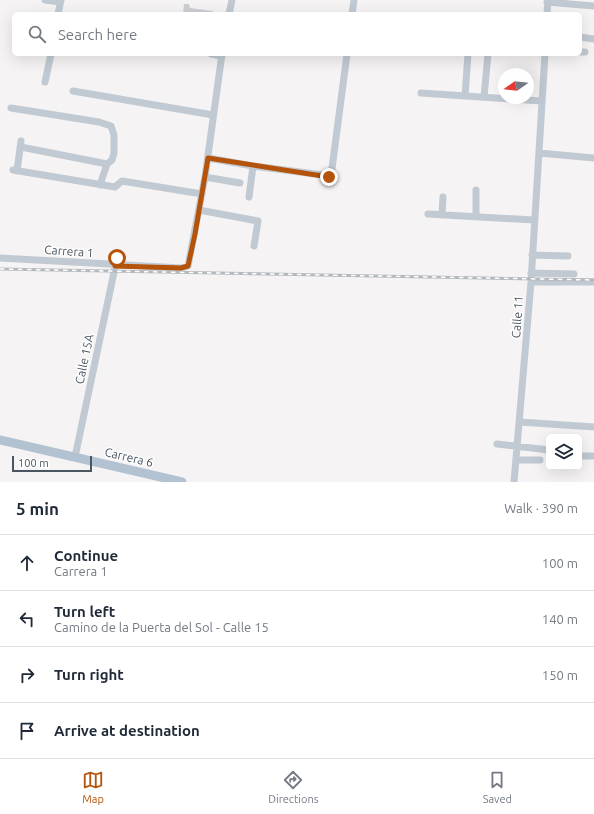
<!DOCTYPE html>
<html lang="en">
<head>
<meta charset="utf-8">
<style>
  :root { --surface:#fff; --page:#f6f6f7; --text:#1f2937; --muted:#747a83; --line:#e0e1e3; --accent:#b45309 }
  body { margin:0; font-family:Ubuntu,sans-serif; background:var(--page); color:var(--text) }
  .controls { position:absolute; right:12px; bottom:12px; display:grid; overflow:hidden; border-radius:6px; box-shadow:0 4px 16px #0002 }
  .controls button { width:36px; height:36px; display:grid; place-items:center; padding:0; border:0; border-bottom:1px solid var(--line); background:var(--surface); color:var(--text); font:20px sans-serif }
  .compass { position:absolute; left:498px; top:68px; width:36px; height:36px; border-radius:50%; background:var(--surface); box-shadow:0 4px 16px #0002; rotate:256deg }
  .scale { position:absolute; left:12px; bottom:10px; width:80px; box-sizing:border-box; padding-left:4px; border:2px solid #4a5661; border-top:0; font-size:11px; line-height:14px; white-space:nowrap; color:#4a5661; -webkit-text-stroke:3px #fff; paint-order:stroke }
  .stop { position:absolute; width:12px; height:12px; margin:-9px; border:3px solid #b45309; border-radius:50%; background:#fff }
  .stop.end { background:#b45309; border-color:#fff; box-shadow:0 1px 4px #0008 }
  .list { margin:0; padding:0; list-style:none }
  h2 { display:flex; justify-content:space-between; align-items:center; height:52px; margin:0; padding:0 16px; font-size:17px }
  h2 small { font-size:13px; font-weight:400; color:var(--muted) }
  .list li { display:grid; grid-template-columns:26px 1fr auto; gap:12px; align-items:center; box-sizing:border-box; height:56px; padding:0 16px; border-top:1px solid var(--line) }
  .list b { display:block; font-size:15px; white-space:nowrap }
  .list p { margin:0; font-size:13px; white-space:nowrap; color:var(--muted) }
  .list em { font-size:13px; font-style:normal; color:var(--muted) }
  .icon { flex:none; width:22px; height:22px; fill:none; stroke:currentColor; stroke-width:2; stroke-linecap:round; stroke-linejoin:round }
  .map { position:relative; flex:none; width:594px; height:482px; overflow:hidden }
  .search { position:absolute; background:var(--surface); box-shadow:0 4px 16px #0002; left:12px; right:12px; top:12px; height:44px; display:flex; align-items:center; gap:10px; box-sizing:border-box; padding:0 14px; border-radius:6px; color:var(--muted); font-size:15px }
  .sheet { height:276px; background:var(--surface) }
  nav { display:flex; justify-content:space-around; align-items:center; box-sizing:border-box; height:56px; border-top:1px solid var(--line); background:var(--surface); font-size:11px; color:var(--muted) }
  nav a { display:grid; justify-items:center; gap:2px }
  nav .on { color:var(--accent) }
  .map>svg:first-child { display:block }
  .building { fill:#cdcfd5 }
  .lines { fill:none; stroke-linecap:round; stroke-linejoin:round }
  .minor { stroke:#c1cad2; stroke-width:7 }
  .major { stroke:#b3c2d1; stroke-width:9 }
  .rail-casing { stroke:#b5b8bd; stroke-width:3 }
  .rail { stroke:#fff; stroke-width:1.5; stroke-dasharray:4.5; stroke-linecap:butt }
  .route { stroke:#b45309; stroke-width:5 }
  .labels { text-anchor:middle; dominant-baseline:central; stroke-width:3; stroke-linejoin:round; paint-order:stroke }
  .street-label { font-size:12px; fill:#4a5661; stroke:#fff }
</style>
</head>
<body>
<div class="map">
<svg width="594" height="482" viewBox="0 0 594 482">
  <rect width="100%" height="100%" fill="#f5f3f3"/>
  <!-- building -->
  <path class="building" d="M184,4H189L190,8L213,11V14H183Z"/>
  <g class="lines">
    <!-- minor -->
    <path class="minor" d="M45,0L60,2
      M547,2L594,6
      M58,14L61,0
      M229,14L232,0
      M352,14L354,0
      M547,14L548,0
      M580,37L594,39
      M580,52H585
      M211,54L222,56
      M45,82L51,54
      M73,91L213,115
      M421,93L541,101
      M465,96L468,54
      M484,97L488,54
      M11,108L99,122L111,126L114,135V153L112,160L107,164L100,185
      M21,147L107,164
      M539,153L594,158
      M208,158L253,166L331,176L347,54
      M13,170L115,187L122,181L202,194
      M17,171L21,141
      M205,177L240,183
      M249,197L253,166
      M199,210L258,221L254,246
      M428,214L534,220
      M442,215L443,197
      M476,217V190
      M532,255L568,256
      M0,258L181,268L188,266L205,177L222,54
      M531,273L574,274
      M531,282H594
      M520,422L594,427
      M497,444L549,450
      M579,456H594
      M75,457L117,258
      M516,460H540
      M514,482L531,282L545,54"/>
    <!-- major -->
    <path class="major" d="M0,440L182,482"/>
    <!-- rail casing -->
    <g class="rail-casing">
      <path id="rail" d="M0,269L594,280"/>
    </g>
    <!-- rail -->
    <use href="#rail" class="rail"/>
  </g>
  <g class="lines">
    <!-- route -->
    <path class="route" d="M117,258L115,266L181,268L188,266L195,234L208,158L329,177"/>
  </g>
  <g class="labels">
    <!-- street labels -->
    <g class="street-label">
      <text transform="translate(69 251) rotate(4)">Carrera 1</text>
      <text transform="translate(517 317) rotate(-86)">Calle 11</text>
      <text transform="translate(84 359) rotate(-78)">Calle 15A</text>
      <text transform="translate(129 457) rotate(13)">Carrera 6</text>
    </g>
  </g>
</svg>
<div class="controls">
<button><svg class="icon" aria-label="layers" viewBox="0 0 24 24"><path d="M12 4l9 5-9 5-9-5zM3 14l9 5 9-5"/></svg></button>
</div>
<svg class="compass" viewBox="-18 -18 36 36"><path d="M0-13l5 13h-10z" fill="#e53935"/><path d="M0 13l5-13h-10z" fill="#747a83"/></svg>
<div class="scale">100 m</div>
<div class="stop" style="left:117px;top:258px"></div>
<div class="stop end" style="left:329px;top:177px"></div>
<div class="search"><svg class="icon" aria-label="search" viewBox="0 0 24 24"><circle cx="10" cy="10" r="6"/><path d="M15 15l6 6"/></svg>Search here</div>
</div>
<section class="sheet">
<h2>5 min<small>Walk · 390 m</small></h2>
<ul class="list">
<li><svg class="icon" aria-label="ahead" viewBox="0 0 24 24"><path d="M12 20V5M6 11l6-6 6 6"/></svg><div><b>Continue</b><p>Carrera 1</p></div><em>100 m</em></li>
<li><svg class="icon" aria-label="left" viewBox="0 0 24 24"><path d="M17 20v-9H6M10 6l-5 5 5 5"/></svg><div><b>Turn left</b><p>Camino de la Puerta del Sol - Calle 15</p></div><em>140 m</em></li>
<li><svg class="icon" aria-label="right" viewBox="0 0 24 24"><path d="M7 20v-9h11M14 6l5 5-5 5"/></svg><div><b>Turn right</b></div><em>150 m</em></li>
<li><svg class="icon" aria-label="arrive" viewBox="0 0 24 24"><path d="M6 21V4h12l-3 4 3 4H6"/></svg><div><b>Arrive at destination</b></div></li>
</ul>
</section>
<nav>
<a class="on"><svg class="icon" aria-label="map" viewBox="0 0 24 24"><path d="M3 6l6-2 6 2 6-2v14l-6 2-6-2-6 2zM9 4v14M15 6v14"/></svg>Map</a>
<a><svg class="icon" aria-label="directions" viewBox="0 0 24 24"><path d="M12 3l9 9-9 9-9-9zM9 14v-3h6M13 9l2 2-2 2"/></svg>Directions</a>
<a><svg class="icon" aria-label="saved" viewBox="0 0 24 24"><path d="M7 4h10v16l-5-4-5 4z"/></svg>Saved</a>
</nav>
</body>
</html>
